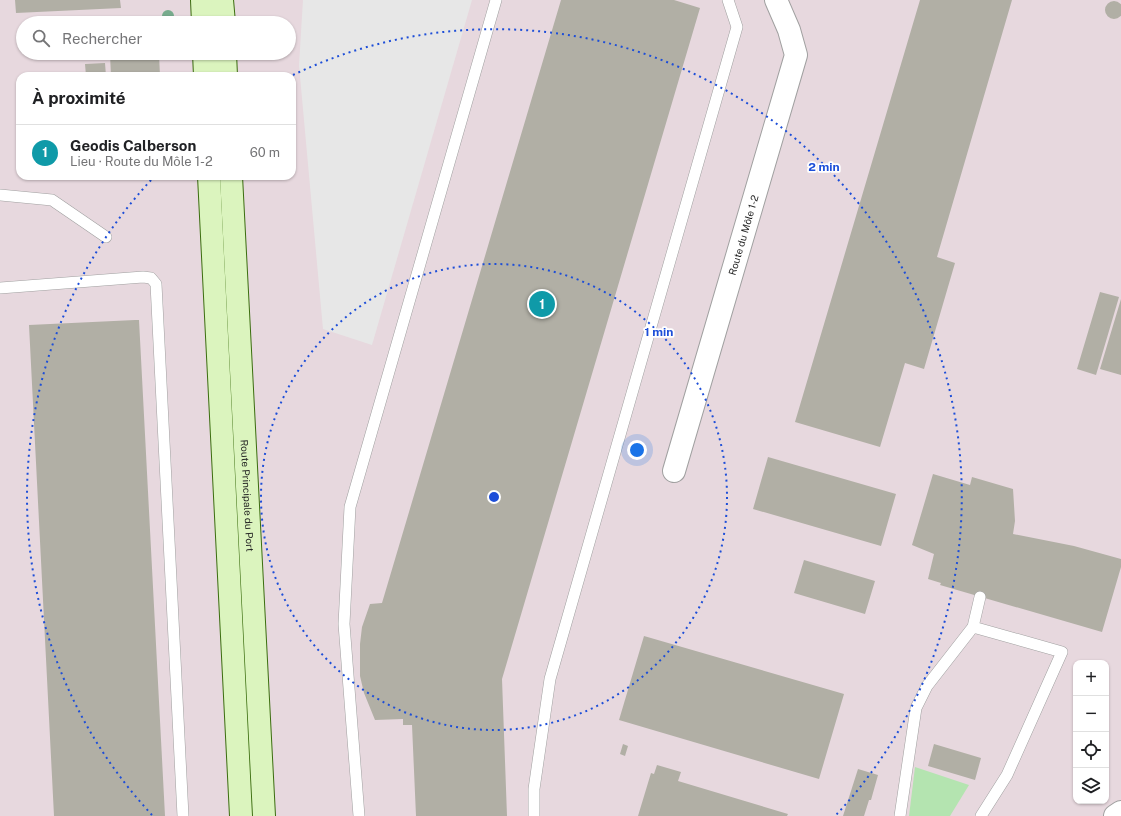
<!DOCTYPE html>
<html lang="fr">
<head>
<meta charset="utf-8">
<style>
  :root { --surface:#fff; --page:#f6f6f6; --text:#202124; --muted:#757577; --line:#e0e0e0; --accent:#ea580c }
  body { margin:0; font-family:"Public Sans",sans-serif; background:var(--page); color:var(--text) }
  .controls { position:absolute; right:12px; bottom:12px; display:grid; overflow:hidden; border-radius:8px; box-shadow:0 1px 3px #0004 }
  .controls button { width:36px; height:36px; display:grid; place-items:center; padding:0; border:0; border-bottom:1px solid var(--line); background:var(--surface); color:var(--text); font:20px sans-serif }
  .you { position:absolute; left:637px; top:450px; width:14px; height:14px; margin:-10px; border:3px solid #fff; border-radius:50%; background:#1a73e8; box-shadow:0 0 0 6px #1a73e833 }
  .badge { display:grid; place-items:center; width:26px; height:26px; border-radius:50%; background:var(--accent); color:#fff; font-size:13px; font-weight:700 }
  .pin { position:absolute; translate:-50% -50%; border:2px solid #fff; box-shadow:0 1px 4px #0006 }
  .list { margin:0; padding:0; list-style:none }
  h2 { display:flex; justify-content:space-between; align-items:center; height:52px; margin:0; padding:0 16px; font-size:17px }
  h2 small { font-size:13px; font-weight:400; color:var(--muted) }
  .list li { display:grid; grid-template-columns:26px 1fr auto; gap:12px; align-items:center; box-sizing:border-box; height:56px; padding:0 16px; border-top:1px solid var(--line) }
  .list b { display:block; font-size:15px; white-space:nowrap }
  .list p { margin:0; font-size:13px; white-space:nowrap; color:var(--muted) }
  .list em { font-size:13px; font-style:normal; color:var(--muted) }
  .icon { flex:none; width:22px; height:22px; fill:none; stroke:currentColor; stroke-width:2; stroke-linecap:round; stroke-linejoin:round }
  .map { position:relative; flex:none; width:1121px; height:816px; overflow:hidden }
  .search { position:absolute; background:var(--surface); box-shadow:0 1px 3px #0004; left:16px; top:16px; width:280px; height:44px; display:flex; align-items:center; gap:10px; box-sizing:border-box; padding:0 14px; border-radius:22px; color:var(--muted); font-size:15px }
  .panel { position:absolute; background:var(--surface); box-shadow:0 1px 3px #0004; left:16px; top:72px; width:280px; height:108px; border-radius:12px }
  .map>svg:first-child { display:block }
  .industrial { fill:#e7d8de; fill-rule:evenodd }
  .grass { fill:#b4e4b0 }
  .parking { fill:#e7e7e7 }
  .building { fill:#b1afa5 }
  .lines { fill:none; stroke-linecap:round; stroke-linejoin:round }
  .service-casing { stroke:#a0a0a0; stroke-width:12 }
  .minor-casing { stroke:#a0a0a0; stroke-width:24 }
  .secondary-casing { stroke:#3b6d0f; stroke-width:24 }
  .service { stroke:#fff; stroke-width:11 }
  .minor { stroke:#fff; stroke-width:22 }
  .secondary { stroke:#dbf4be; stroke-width:22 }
  .tree { fill:#77ab8d }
  .ring { fill:none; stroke:#1d4ed8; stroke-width:2; stroke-dasharray:2 4 }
  .labels { text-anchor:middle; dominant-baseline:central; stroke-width:3.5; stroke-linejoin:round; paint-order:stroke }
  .street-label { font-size:10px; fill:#1f1f1f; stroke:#fff }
  .centre { fill:#1d4ed8; stroke:#fff; stroke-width:2 }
  .ring-label { font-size:12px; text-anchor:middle; font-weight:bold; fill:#1d4ed8; stroke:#fff; stroke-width:3.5; stroke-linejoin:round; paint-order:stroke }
</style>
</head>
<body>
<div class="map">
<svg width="1121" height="816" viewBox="0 0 1121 816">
  <rect width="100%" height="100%" fill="#eeefe6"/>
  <!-- industrial -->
  <path class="industrial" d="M0,0H1121V816H0ZM23,23H289V53H23ZM20,76H292V176H20ZM1076,663H1106V801H1076Z"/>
  <!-- grass -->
  <path class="grass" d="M915,767L969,785L950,816H909Z"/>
  <!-- parking -->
  <path class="parking" d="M303,0H472L372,345L323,329L299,65Z"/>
  <!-- building -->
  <path class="building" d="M15,0H120L121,8L16,13Z
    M561,0H674L700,8L502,679L507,816H416L412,725H403V719L375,720L364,693L360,676V644L362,627L370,604L382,603Z
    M920,0H1012L937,257L955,263L924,369L905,363L880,447L795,422Z
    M1105 10a9 9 0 1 1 18 0a9 9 0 1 1-18 0Z
    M159,54L160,76H111L110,55Z
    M105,63L106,76H86L85,64Z
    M1100,292L1119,297L1096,375L1077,369Z
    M1121,299V375L1100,369Z
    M135,320H139L165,816H54L29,325Z
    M768,457L896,494L881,546L753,509Z
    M933,474L970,485L972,477L1013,489L1015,521L1013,534L1074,546L1121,559V567L1102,632L940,585L941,583L928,579L934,554L912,545Z
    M804,560L875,581L865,614L794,593Z
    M644,636L844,694L819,779L619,720Z
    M623,744L628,746L625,756L620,754Z
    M934,744L981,758L975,780L928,766Z
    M657,765L681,772L678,781L788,814L787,816H638L651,773L654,774Z
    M858,769L878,775L871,800H869L864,816H843Z"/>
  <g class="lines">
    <!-- service casing -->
    <g class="service-casing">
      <path id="service" d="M0,195L52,200L106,237
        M0,288L143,277L151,278L156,284L183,816
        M973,627L1062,652L1007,775L981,816
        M359,816L344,624L350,507L496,0
        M534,816V789L550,679L737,27L728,0
        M900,816L916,708L927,686L973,627L980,597"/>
    </g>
    <!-- minor casing -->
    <g class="minor-casing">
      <g id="minor">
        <path id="s1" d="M674,471L796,55L789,30L776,0"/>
        <path d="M1115,816L1121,812"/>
      </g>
    </g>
    <!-- secondary casing -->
    <g class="secondary-casing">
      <g id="secondary">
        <path d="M202,0L203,23"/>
        <path d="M222,0L224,23"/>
        <path d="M204,53L205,76"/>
        <path d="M225,53L226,76"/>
        <path d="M209,176L241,816"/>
        <path id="s2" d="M231,176L264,816"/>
      </g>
    </g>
    <!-- service -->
    <use href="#service" class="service"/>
    <!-- minor -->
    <use href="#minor" class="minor"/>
    <!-- secondary -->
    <use href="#secondary" class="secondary"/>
  </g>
  <!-- trees -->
  <circle class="tree" cx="168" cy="16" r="6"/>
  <!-- distance rings -->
  <g class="ring">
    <circle cx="494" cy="497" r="233"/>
    <path d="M152 815A467 467 0 0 1 152 179M293 75A467 467 0 0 1 836 815"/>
  </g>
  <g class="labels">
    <!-- street labels -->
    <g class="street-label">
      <text stroke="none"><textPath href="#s1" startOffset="246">Route du Môle 1-2</textPath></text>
      <text stroke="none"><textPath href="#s2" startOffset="320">Route Principale du Port</textPath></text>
    </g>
  </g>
  <circle cx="494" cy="497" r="6" class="centre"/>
  <g class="ring-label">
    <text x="824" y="171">2 min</text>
    <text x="659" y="336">1 min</text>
  </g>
</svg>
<div class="controls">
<button>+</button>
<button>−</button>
<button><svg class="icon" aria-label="locate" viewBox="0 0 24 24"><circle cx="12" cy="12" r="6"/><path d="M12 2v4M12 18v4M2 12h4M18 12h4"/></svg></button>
<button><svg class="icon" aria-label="layers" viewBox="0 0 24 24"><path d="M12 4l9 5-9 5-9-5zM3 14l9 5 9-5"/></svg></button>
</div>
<div class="you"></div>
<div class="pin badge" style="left:542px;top:304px;background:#0f9aa8">1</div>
<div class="search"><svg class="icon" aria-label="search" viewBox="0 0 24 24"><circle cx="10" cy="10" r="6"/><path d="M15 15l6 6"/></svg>Rechercher</div>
<section class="panel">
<h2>À proximité<small></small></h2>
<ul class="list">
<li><span class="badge" style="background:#0f9aa8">1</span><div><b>Geodis Calberson</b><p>Lieu · Route du Môle 1-2</p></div><em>60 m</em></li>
</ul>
</section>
</div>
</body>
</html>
